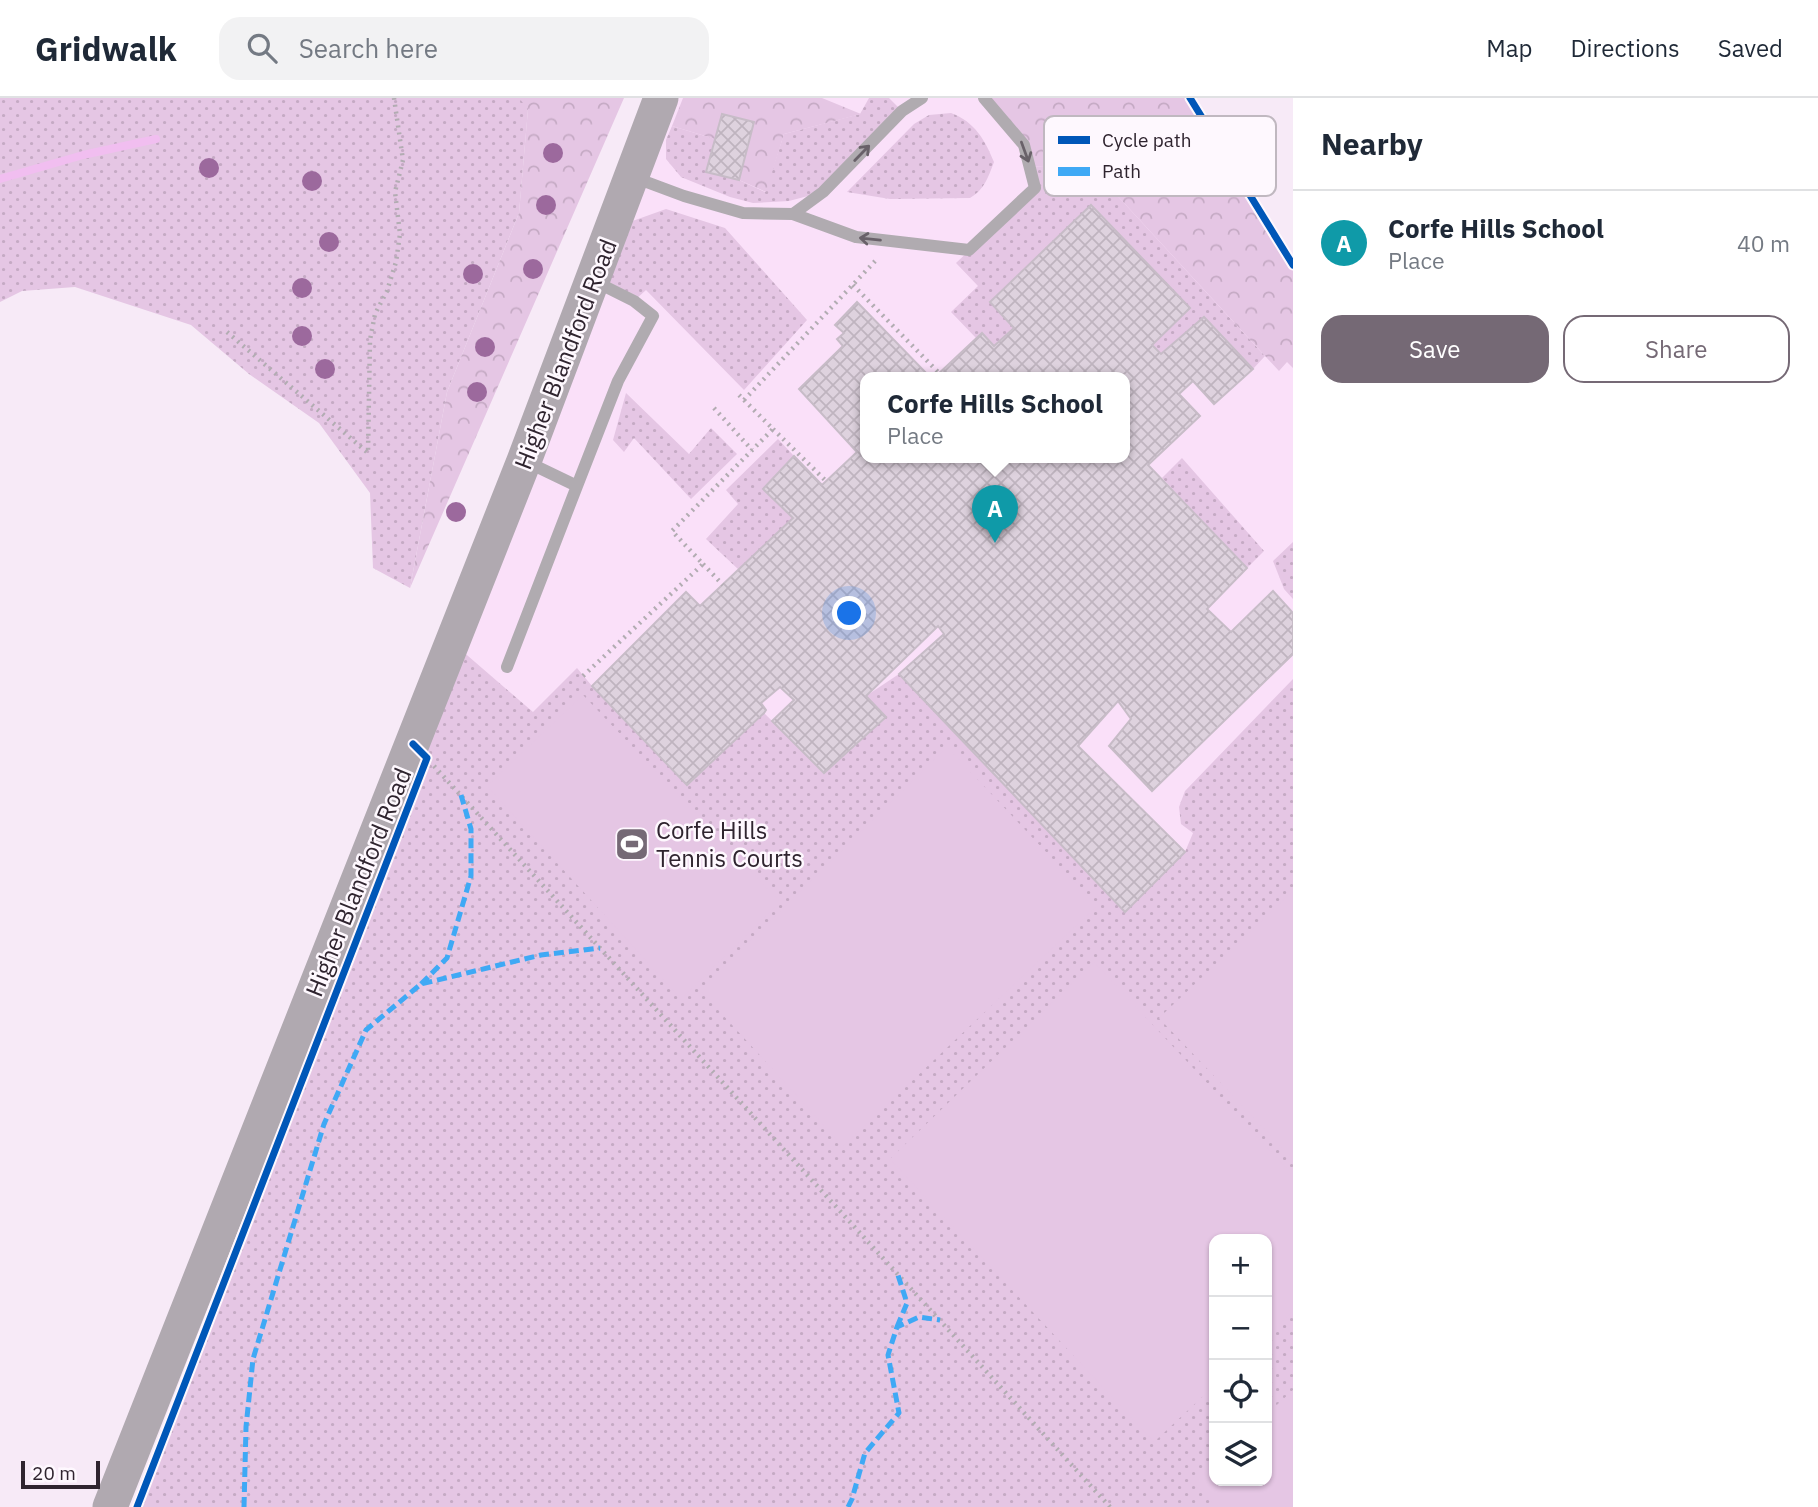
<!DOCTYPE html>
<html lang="en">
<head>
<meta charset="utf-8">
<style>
  :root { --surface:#fff; --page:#f2f2f3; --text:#1f2937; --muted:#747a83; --line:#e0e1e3; --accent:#756975 }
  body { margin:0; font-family:"IBM Plex Sans",sans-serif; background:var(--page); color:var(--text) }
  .controls { position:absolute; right:21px; bottom:21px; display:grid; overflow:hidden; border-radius:14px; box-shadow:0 2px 5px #0004 }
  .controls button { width:63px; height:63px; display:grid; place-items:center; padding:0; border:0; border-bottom:2px solid var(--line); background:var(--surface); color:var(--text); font:35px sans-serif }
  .scale { position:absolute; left:21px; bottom:18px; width:79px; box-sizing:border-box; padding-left:7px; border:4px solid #2f242f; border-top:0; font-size:19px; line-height:24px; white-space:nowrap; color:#2f242f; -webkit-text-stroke:5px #fef8fe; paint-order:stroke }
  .you { position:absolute; left:850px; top:516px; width:24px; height:24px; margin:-18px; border:5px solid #fff; border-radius:50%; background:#1a73e8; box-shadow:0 0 0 10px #1a73e833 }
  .badge { display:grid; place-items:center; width:46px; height:46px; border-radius:50%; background:var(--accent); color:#fff; font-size:23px; font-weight:700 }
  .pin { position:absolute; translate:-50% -58px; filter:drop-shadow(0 2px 4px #0008) }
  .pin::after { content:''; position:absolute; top:37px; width:24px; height:21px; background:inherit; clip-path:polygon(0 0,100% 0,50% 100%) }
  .popup { position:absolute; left:860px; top:274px; width:270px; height:91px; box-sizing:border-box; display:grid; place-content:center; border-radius:14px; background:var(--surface); filter:drop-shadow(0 2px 5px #0005); font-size:23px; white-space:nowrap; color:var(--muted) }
  .popup b { font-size:26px; color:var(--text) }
  .popup::after { content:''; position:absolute; left:50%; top:100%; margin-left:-14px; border:14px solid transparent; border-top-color:var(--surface) }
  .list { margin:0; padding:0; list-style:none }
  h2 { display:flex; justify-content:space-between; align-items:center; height:91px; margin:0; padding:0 28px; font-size:30px }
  h2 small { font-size:23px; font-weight:400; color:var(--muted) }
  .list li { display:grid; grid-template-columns:46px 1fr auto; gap:21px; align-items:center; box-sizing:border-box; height:105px; padding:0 28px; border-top:2px solid var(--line) }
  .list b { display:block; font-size:26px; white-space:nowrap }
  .list p { margin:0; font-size:23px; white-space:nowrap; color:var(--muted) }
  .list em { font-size:23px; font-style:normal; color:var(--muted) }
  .actions { display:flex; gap:14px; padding:21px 28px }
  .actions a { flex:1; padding:16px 0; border:2px solid var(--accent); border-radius:21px; text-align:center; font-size:24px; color:var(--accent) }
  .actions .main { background:var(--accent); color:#fff }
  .icon { flex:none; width:38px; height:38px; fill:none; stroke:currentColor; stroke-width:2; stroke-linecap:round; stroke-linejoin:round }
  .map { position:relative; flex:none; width:1293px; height:1409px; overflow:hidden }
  header { display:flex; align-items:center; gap:42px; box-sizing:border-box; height:98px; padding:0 35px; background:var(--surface); border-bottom:2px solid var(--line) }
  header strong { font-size:33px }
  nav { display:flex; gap:38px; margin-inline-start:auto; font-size:24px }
  .search { width:490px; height:63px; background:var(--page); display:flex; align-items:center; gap:18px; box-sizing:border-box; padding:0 24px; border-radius:21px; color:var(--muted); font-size:26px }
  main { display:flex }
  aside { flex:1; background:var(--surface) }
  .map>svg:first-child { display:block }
  .built { fill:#fae0f9; fill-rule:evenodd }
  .green { fill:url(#green-dots); fill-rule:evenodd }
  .forest { fill:url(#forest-crowns) }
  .pitch { fill:#e5c6e4 }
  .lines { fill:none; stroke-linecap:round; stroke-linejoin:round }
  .stream { stroke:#f1bef0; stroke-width:8 }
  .building { fill:url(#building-cross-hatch); stroke:#c7bcc7; stroke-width:2 }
  .path { stroke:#b2acb2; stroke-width:4.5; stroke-dasharray:2 5; stroke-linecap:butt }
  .service { stroke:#b0abb0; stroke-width:12 }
  .secondary { stroke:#b0a9b0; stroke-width:35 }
  .quiet { stroke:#3fa9f5; stroke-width:5; stroke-dasharray:10 5; stroke-linecap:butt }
  .cycleway-casing { stroke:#fef8fe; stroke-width:11 }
  .cycleway { stroke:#0057b8; stroke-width:7 }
  .tree { fill:#9c699d }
  .oneway { stroke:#696169 }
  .labels { text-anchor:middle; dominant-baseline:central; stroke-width:5; stroke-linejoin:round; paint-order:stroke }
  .street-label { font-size:24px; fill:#2f242f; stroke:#fef8fe }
  .poi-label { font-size:24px; fill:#2f242f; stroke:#fef8fe; text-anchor:start }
  .key { fill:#fef8fe; stroke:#c0b8c0; stroke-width:2 }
  .key-label { font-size:19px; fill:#2f242f }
</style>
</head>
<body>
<header>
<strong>Gridwalk</strong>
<div class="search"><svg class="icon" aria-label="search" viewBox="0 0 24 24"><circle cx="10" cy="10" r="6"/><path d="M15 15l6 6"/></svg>Search here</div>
<nav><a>Map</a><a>Directions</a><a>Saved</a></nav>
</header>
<main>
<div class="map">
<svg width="1293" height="1409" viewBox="0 0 1293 1409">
  <defs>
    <pattern id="green-dots" width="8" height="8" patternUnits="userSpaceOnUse" patternTransform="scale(1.75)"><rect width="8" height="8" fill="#e5c6e4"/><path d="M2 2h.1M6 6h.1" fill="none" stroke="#c5aac4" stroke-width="1.8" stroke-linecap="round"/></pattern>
    <pattern id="forest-crowns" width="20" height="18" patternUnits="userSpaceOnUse" patternTransform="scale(1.75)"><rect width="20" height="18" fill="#e5c6e4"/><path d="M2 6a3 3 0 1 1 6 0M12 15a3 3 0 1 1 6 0" fill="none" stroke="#c5aac4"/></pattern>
    <pattern id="building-cross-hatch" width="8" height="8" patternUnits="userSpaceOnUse" patternTransform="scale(1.75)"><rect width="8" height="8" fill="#ded2de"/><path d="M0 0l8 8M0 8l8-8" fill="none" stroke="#bfb4bf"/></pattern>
  </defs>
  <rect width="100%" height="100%" fill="#f7eaf7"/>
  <!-- built -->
  <path class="built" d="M661,0H1190L1293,167V1409H1110L413,646ZM866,279H1124V359H866ZM1214,1141H1267V1383H1214Z"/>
  <!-- green -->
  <path class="green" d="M0,0H529L519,115L447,294L410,490L373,470L370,395L319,325L249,276L191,227L75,189L22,193L0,204Z
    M869,0H889L902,13L823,94L789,103L753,105L730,99L681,79L666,61V42L672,28L715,41L707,74L739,82L765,94L784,36L860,16Z
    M951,15C975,24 985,42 994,64C988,80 984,92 970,100L890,101L847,94L914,26L929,17Z
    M1072,66L1101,80L1265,258L1253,271L1204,219L1161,256L1152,247L1190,210L1014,230L994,248L982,235L976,240L951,214L978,188L956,165L1035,90L1030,69Z
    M666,111L725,130L807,222L744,292L646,192L634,203L593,183L627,125Z
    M626,295L689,356L711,330L737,356L691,401L634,340L624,354L613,342Z
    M778,341L794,358L763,391L793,420L739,472L706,441L738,406L726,392Z
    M1182,360L1264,453L1247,470L1162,380Z
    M1293,444V501L1284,491L1273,463Z
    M453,545L533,614L577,570L592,588L764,615L825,675L885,620L866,598L899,576L1125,814L1185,754L1193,735L1181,726L1179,709L1185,693L1293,581V1409H137L426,660L413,646ZM1214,1141H1267V1383H1214Z"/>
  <!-- forest -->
  <path class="forest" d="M519,0H624L410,490L447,294L519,115L528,11Z
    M683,0H822L861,16L784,36L766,94L739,82L753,24L722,16L715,41L672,28Z
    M984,0H1190L1293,167V270L1287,264L1279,273L1101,80L1072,66L1030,69L1024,47Z"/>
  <!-- pitch -->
  <path class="pitch" d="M583,597L780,804L681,901L487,688Z
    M947,649L1097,808L843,1048L700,892Z
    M1293,793V1061L1159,920Z
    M1094,864L1293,1077V1213L1267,1238V1141H1214V1288L1154,1344L890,1061Z
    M1293,1292V1409H1216L1194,1385L1214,1366V1383H1267V1316Z"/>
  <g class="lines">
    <!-- stream -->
    <path class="stream" d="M0,81L83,57L156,41"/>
  </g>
  <!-- building -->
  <path class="building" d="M722,16L754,24L739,82L706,74Z
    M1091,107L1190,210L1152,247L1161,256L1204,219L1253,271L1214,306L1193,283L1179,296L1200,318L1148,367L1247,470L1207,511L1231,534L1273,493L1293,515V556L1152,693L1109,648L1131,621L1118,603L1078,648L1185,754L1125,814L899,576L944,536L938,528L866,598L886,619L824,675L772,623L794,602L780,589L761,605L766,612L764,615L687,687L592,588L686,494L700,508L793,420L763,391L794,358L822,387L857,354L799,291L843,248L837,241L844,235L835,227L857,204L930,279H866V359H1124V279H935L982,235L994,248L1014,230L990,204Z"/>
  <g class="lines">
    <!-- path -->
    <path class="path" d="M853,187L939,275
      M227,234L368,355L370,242L375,216L387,193L396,164L400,136L395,94L403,62L394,0
      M744,302L878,160
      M714,310L752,352
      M773,331L826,383
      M703,466L723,487
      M583,578L703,466L672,433L773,331L739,297
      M434,668L1110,1409"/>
    <!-- service -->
    <path class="service" d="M633,79L684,98L743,115L793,116L856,139L969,152L1035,90L1024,47L984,0
      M793,116L823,94L902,13L922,0
      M525,363L577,388L618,283L653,218L634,203L594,183
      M507,569L577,388"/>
    <!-- secondary -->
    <path class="secondary" d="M110,1409L524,363L661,0"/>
    <!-- quiet -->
    <path class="quiet" d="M421,886L447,860L471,778V731L461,697
      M897,1229L907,1205L898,1177
      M244,1409L246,1329L253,1261L324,1026L366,932L421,886L541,857L600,850
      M848,1409L852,1401L865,1355L899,1315L888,1257L897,1229L919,1219L940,1222"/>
    <!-- cycleway casing -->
    <g class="cycleway-casing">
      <path id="cycleway" d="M1190,0L1293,167
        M137,1409L427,660L413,646"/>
    </g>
    <!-- cycleway -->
    <use href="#cycleway" class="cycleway"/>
  </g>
  <!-- trees -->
  <g class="tree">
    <circle cx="553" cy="55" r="10"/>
    <circle cx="209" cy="70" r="10"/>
    <circle cx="312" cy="83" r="10"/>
    <circle cx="546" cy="107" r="10"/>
    <circle cx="329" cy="144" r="10"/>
    <circle cx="533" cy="171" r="10"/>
    <circle cx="473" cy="176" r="10"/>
    <circle cx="302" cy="190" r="10"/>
    <circle cx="302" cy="238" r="10"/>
    <circle cx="485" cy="249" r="10"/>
    <circle cx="325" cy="271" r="10"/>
    <circle cx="477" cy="294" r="10"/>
    <circle cx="456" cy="414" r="10"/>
  </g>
  <!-- one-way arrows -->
  <defs><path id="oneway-shaft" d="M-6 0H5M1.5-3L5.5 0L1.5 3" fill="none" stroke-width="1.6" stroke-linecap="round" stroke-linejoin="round" transform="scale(1.75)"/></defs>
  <g class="oneway">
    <use href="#oneway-shaft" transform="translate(1025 54) rotate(70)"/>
    <use href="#oneway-shaft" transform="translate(862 55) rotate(-46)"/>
    <use href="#oneway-shaft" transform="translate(870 141) rotate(-174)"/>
  </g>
  <!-- icons -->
  <defs>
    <g id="stadium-square" transform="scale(1.75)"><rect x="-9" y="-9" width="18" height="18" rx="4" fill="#756975" stroke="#fef8fe"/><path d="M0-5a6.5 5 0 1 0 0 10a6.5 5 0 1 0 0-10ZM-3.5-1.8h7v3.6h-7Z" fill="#fff"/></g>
  </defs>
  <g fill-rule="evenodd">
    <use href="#stadium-square" x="632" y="746"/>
  </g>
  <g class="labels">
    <!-- street labels -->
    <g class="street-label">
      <text transform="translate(565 256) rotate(-69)">Higher Blandford Road</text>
      <text transform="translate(358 784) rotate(-68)">Higher Blandford Road</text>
    </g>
    <!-- poi labels -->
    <g class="poi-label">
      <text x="656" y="732">Corfe Hills<tspan x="656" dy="28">Tennis Courts</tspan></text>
    </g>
  </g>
  <!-- legend -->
  <rect x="1044" y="18" width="232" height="80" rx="10" class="key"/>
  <rect x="1058" y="38" width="32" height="8" fill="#0057b8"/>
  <rect x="1058" y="69" width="32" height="9" fill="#3fa9f5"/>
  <g class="key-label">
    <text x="1102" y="49">Cycle path</text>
    <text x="1102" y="80">Path</text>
  </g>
</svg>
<div class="controls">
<button>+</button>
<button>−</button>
<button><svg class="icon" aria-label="locate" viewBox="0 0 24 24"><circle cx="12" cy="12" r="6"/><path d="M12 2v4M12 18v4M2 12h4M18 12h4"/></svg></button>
<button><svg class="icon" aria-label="layers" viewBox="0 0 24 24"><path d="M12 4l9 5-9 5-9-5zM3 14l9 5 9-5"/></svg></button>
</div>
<div class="scale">20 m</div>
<div class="you"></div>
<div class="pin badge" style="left:995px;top:445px;background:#0f9aa8">A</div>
<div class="popup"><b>Corfe Hills School</b>Place</div>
</div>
<aside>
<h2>Nearby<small></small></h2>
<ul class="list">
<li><span class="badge" style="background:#0f9aa8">A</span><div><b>Corfe Hills School</b><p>Place</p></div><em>40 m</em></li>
</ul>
<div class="actions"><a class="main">Save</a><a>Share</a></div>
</aside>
</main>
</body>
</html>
